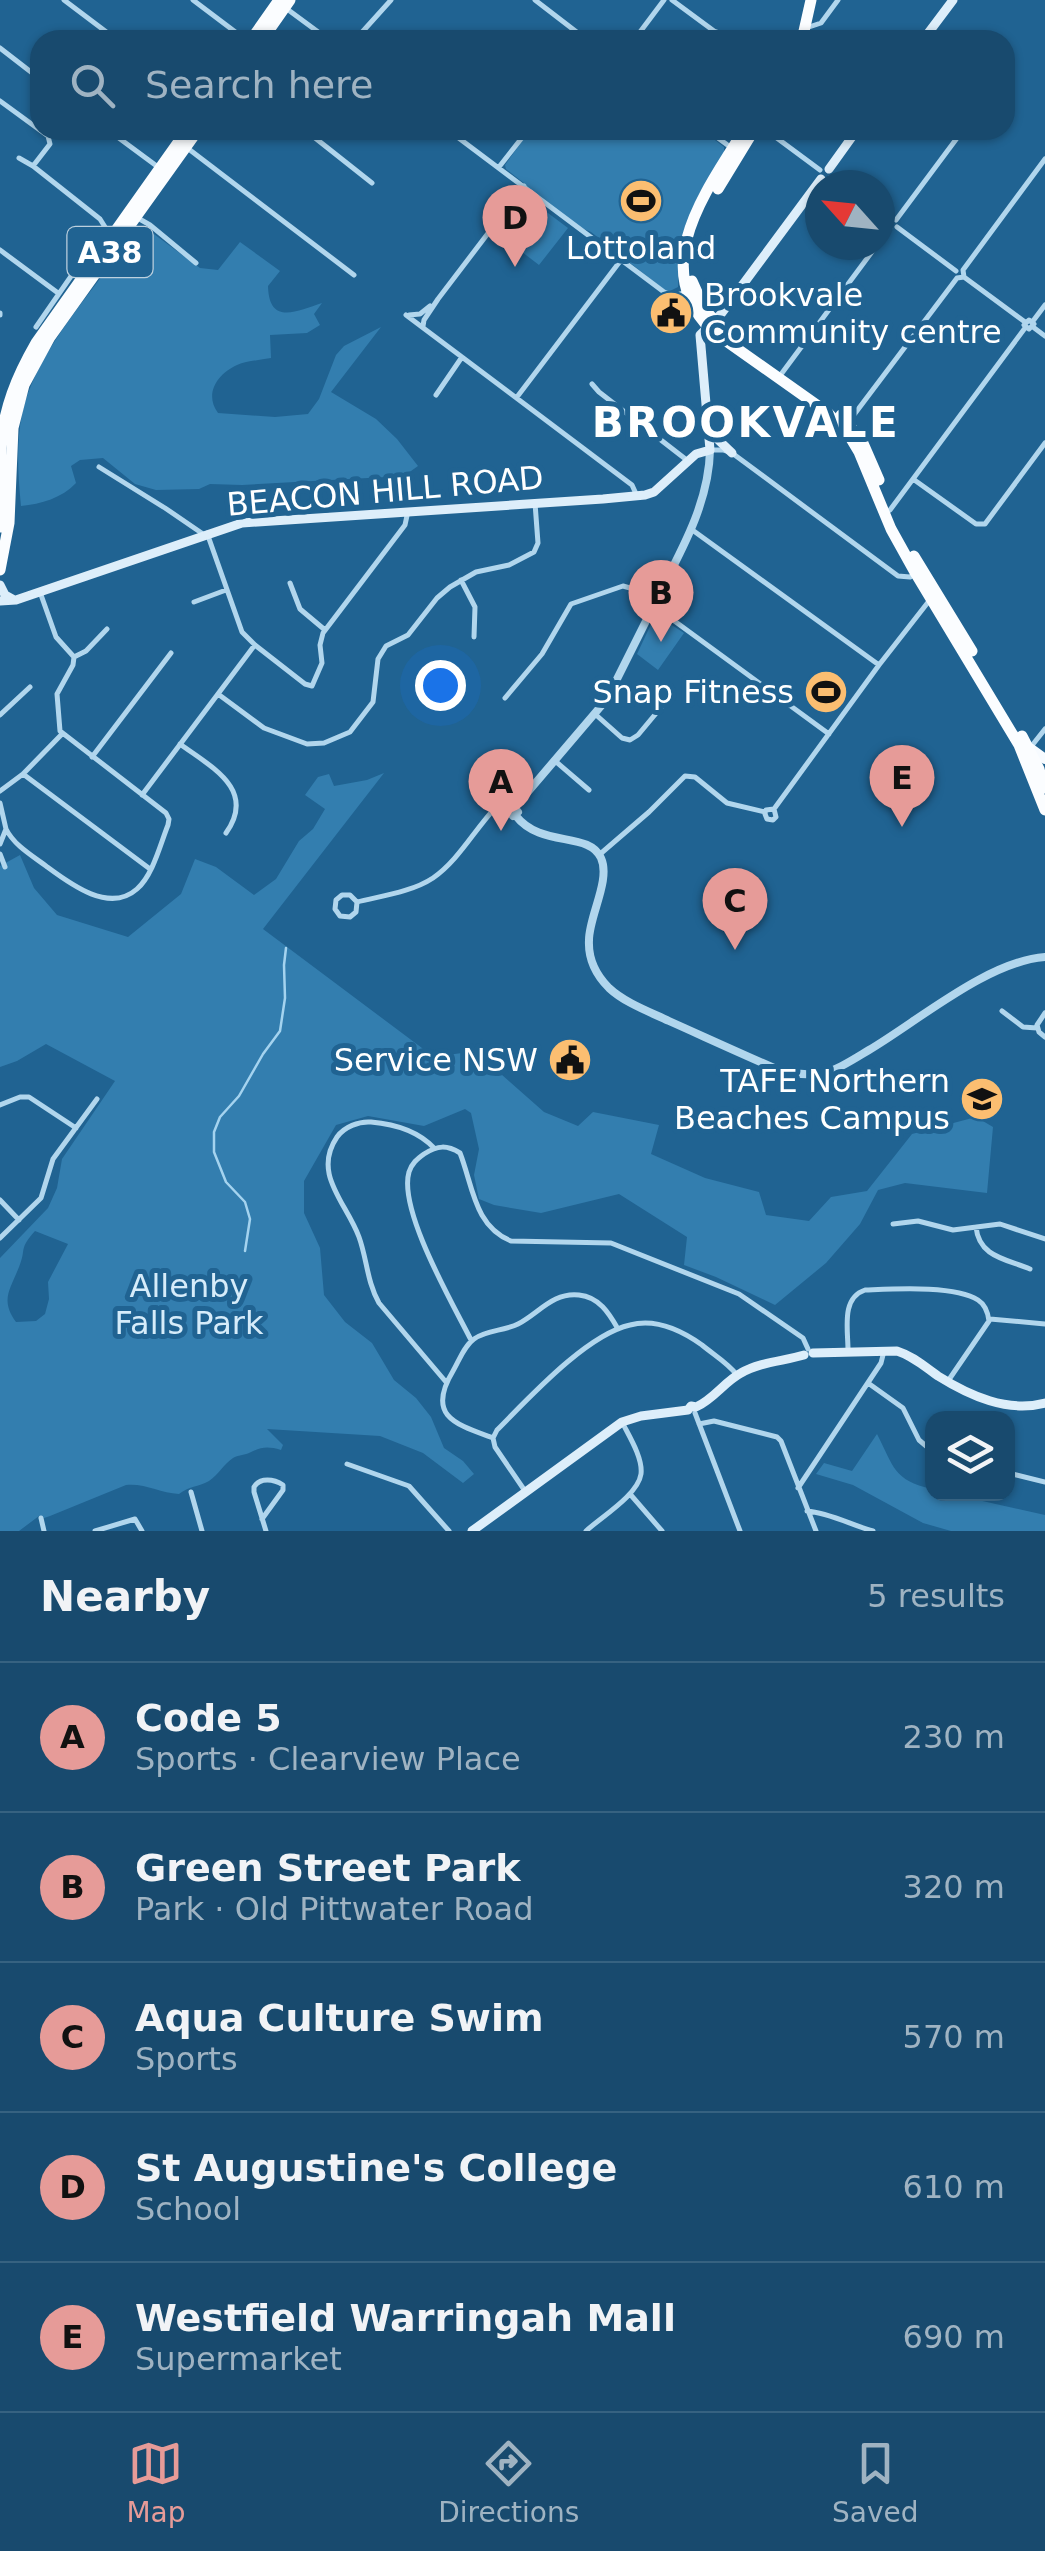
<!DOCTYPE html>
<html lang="en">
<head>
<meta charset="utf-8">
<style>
  :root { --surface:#184a6e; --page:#255476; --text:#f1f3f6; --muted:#9fb3c2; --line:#366281; --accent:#e69b98 }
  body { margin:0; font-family:"DejaVu Sans",sans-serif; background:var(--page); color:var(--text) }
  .controls { position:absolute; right:30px; bottom:30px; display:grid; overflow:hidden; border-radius:20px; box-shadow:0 2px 8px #0004 }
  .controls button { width:90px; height:90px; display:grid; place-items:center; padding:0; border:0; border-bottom:2px solid var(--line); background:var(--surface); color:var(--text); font:50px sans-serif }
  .compass { position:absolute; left:805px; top:170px; width:90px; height:90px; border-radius:50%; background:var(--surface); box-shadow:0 2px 8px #0004; rotate:297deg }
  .you { position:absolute; left:440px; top:685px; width:35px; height:35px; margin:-25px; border:8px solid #fff; border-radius:50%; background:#1a73e8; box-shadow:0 0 0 15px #1a73e833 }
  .badge { display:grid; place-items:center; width:65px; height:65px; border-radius:50%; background:var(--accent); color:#111; font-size:32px; font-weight:700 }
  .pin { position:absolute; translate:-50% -82px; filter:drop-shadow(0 2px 5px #0008) }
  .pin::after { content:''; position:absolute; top:52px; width:35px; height:30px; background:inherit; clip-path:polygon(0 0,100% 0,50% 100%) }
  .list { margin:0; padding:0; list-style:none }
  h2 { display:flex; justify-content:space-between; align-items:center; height:130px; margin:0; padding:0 40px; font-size:42px }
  h2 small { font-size:32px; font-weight:400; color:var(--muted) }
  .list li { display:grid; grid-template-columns:65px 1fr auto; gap:30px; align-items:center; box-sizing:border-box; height:150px; padding:0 40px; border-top:2px solid var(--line) }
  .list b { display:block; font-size:38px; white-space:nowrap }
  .list p { margin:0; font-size:32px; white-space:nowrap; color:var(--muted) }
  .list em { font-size:32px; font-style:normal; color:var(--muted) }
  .icon { flex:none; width:55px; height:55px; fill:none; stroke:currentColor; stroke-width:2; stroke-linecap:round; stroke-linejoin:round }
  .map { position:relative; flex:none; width:1045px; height:1531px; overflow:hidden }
  .search { position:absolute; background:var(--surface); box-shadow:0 2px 8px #0004; left:30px; right:30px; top:30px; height:110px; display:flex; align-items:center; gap:25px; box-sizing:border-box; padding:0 35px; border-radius:30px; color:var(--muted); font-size:38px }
  .sheet { height:880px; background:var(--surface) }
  nav { display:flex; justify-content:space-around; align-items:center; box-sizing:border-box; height:140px; border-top:2px solid var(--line); background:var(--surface); font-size:28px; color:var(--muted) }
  nav a { display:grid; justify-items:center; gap:5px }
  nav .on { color:var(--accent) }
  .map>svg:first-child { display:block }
  .green { fill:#337eaf; fill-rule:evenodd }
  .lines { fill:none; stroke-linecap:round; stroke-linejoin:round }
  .stream { stroke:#a4d3ef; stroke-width:2.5 }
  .minor { stroke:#b1d6ed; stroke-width:5 }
  .tertiary { stroke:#b1d6ed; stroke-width:8 }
  .secondary { stroke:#ddeefa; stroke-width:9 }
  .primary { stroke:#f7fbff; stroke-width:10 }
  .trunk { stroke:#fbfdff; stroke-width:11 }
  .labels { text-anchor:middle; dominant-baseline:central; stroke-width:10; stroke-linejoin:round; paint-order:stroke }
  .shield { fill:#206392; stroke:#bcd0de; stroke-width:2.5 }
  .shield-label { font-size:30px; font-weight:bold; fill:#fff }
  .poi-label { font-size:32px; fill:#fff; stroke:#206392; text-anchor:end }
  .street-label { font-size:32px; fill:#fff; stroke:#206392 }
  .park-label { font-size:32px; fill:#d6ecfa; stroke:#206392 }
  .district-label { font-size:42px; font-weight:bold; letter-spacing:2.5px; fill:#fff; stroke:#206392 }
</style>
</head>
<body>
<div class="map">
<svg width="1045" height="1531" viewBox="0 0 1045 1531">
  <rect width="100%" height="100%" fill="#206392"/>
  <!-- green -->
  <path class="green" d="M530,130H702L724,147V157L686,224L679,248L678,287L668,292L662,288L591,232L575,225L526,188L525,184L506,169L505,165Z
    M524,195L568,228L539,265L522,252V241L501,226Z
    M143,226L200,268L218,270L240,242L280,271L268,286C269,326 297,311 322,303L314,314L320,325L307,333L270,335L271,358C260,360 247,361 237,365C217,374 204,394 218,413L275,417L308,414L319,399L336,355L344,346L381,327L331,392L376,419L397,439L418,466L404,476L242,485L210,484L199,489L156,490L135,484L103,458L80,460L71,466L76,483C62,498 41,504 21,506C18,475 16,445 22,414C37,346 98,289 133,231Z
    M658,616L684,633L658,670L637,654L653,620Z
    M384,773L263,929L426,1051L441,1056L496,1048L493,1067L544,1112L578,1126L593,1112L659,1125L651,1154L705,1178L759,1192L766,1215L809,1221L831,1197L867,1191L912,1134L976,1117L993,1127L987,1193L905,1183L878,1190L860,1224L826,1263L775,1305L716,1277L684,1265L687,1237L619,1194L541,1213L494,1205L479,1199L474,1175L479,1149L471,1113L465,1109L424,1126L368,1116L336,1125L304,1181V1213L320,1248L324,1295L345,1322L372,1343L394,1380L416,1398L431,1417L444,1448L463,1461L474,1474L463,1483L423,1453L380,1436L267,1429L283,1445L281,1450C267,1446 261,1447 249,1453C244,1455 238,1455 233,1458C224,1464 218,1475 209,1481C198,1487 189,1486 179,1494C160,1493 145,1483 126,1485L50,1516L44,1518L39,1516L19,1531H0V1258L48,1208L57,1188L62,1159L115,1081L46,1044L17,1061L0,1067V866L20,855L34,888L57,915L128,937L181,894L195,859L216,867L254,895L276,879L299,841L313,829L325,809L305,795L318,777L329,774L334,786L367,780ZM35,1231L68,1244L48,1282L49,1299L45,1314L36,1321L16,1322C0,1300 10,1290 19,1267C27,1248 18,1250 35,1231Z
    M877,1434C894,1467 893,1480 932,1489V1494H951L1045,1515V1531H951L923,1523L853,1485L816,1474L824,1463L852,1471Z"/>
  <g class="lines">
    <!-- stream -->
    <path class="stream" d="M245,1251L250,1219L245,1202L226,1182L214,1152V1132L220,1117L239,1096L263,1054L280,1031L285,998L284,965L286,948"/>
    <!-- minor -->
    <path class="minor" d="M64,0L117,40
      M193,0L246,40
      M535,0L587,40
      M672,0L714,31L722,34
      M287,9L329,40
      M809,27L821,23L838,0
      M355,40L391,0
      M634,40L664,0
      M0,48L40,79
      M0,101L48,136L50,144L33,166
      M108,130L158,167
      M305,130L372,183
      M448,130L664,292L674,296L687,292
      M707,130L733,149
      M766,130L820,170
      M186,147L354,275
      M19,158L33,166L100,219L105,227L36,327
      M499,167L528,130
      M830,178L840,185
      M880,215L889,221
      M136,217L150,225L196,263
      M896,220L963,130
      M897,227L956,271
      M880,241L890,228
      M0,250L58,293
      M964,277L1025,322
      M0,313V315
      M406,315L632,485L637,496
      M409,315L420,314L430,306
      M1029,320L1034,324L1029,329L1024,325Z
      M1033,321L1045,305
      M423,326L424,320L438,299L524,186
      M1033,327L1045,336
      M782,373L877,245
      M592,384L599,392L688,461
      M436,395L462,357
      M517,397L621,260
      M847,424L957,278L964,277L963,270L1045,159
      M710,450H723L732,453L898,576L910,577L915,574
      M99,467L165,508L203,534
      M913,479L976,524H985L1045,443
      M890,510L1025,328
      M691,529L879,665
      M207,533L242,632L255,645L305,684L312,686L322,663L320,645L323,633L405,525L408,511
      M461,580L475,607L474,637
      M290,583L300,609L325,630
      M40,592L56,637L74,657
      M194,602L226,590
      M658,609L829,734
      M74,657L86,651L107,629
      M218,694L264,728L307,744L324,743L350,732L373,702L378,659L386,646L408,635L437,598L450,587L476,572L509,565L534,552L538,543L535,503
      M505,698L542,654L571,604L623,586L630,588L650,601
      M595,714L622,738L630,740L638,735L663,705
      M0,715L30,687
      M180,744C211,767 257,789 226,833
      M1030,748L1045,729
      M92,757L171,653
      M554,760L589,790
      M23,774L150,869
      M0,791L23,774L62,734
      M142,795L254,646
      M0,803L6,829L0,844
      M774,809L776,817L773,820L767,819L765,814L766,810L774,809L879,665L929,601
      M6,829C14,845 31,855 46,866C69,883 109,914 137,889C153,875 160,845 168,825L169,819L166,813L60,731L57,694L73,665L74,657
      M0,854L5,867
      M599,855L649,812L685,776L695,777L727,803L765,812
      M357,902L356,912L350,917L340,916L335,909L336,900L342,895H350L357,902C381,896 412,892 433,878C458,861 475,829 496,807L509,810
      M1002,1011L1023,1027L1037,1028
      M1045,1013L1037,1025L1039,1032L1045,1037
      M0,1105L20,1097H29L76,1128
      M434,1148C418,1131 394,1124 371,1122C359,1121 344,1127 337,1137C312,1174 346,1202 359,1237C367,1259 367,1282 379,1303L446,1382
      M0,1200L19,1220
      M893,1224L918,1221L953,1230L1000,1224L1045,1239
      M976,1227C979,1257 1006,1259 1030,1269
      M0,1238L41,1198L53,1159L97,1099
      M990,1319L1045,1324
      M471,1340C453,1304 398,1210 409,1172C412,1163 417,1159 424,1154C438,1145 447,1145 460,1153C473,1186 474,1226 511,1241L611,1243L739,1294L803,1338L808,1349
      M848,1350C848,1329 841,1298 865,1290C893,1289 955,1285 978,1300C986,1305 988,1313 989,1321L948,1381
      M868,1383L903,1408L919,1440L932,1451
      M695,1413L740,1531
      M699,1424L714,1421L777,1437L781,1441L816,1531
      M493,1438C455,1424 426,1416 453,1371C459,1361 464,1346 474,1339C486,1330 504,1331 518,1324C539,1313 553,1292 579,1295C599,1297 609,1313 618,1329
      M347,1464L409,1486L449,1531
      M1008,1473L1045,1482
      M798,1488L881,1363L884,1351
      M525,1491L495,1447L493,1438L497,1430C529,1398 586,1335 630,1325C656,1318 681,1330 702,1345C714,1355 728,1363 737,1375
      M191,1492L202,1531
      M630,1494L662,1531
      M807,1511C830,1513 851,1525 873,1531
      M41,1518L44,1531
      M262,1519L283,1490V1485C274,1479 260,1477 254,1487V1492L266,1531
      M95,1531L135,1519L142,1531
      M586,1531C601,1517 638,1495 641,1474C643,1458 629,1436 622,1422"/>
    <!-- tertiary -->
    <path class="tertiary" d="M656,600C680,553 709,504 710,450
      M648 606a6 6 0 1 1 12 0a6 6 0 1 1-12 0Z
      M514,807L518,812L513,816L509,811Z
      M515,807L607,699L651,611
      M516,816C541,848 589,831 601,858C611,880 589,916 589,940C588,959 596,975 609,988C625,1003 650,1012 669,1021C707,1038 744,1055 781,1071C794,1073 807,1076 820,1074C836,1071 854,1059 869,1050C918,1021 988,961 1045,957"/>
    <!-- secondary -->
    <path class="secondary" d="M923,40L953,0
      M829,169L857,130
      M710,432L732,453
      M0,585L5,595L14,600
      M0,601L16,600L242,523L603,499L645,495L654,492L696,454L710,450L700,335L721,314L821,179
      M813,1353L897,1351C913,1356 925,1367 938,1376C970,1396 1008,1413 1045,1403
      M472,1531L622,1422L641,1416L688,1410L691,1406L696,1407C714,1399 724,1382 741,1373C760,1362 784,1361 804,1355"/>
    <!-- primary -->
    <path class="primary" d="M1030,748L1045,759"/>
    <!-- trunk -->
    <path class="trunk" d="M251,40L279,0
      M262,40L290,0
      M802,40L811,0
      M744,130C707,190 647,267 712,331L828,413L850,437L859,452L891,529L916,574L1019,745L1045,810
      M718,189L754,130
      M692,281L705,310L728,335
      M841,415L862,441L879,480
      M0,527C3,501 0,474 1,448C3,409 17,376 36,343L187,130
      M914,556L972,651
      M0,570L9,523L13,428L24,385L50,337L198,130
      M1022,736L1039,769L1044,788"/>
  </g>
  <!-- icons -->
  <defs>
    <g id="stadium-disc" transform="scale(2.25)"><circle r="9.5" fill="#fbbe71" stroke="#206392"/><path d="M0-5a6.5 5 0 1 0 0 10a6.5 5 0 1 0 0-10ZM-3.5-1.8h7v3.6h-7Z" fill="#111"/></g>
    <g id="civic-disc" transform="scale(2.25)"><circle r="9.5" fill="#fbbe71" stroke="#206392"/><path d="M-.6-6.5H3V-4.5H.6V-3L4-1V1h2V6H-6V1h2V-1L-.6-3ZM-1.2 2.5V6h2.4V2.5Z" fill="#111"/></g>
    <g id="university-disc" transform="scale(2.25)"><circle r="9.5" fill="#fbbe71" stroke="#206392"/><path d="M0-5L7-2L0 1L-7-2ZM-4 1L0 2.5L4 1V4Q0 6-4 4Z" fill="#111"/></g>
  </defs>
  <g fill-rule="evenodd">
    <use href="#stadium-disc" x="641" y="201"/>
    <use href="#civic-disc" x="671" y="313"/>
    <use href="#stadium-disc" x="826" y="692"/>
    <use href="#civic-disc" x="570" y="1060"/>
    <use href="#university-disc" x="982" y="1099"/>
  </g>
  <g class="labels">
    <!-- shield labels -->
    <rect class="shield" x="67.5" y="227" width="85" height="50" rx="8"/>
    <g class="shield-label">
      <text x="110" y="252">A38</text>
    </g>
    <!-- poi labels -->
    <g class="poi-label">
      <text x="641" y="248" text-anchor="middle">Lottoland</text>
      <text x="704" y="295" text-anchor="start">Brookvale<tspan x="704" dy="37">Community centre</tspan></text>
      <text x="794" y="692">Snap Fitness</text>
      <text x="538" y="1060">Service NSW</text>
      <text x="950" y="1081">TAFE Northern<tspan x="950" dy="37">Beaches Campus</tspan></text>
    </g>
    <!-- street labels -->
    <g class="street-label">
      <text transform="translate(385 491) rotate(-5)">BEACON HILL ROAD</text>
    </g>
    <!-- park labels -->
    <g class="park-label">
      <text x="189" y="1286">Allenby<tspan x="189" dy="37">Falls Park</tspan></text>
    </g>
    <!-- district labels -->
    <g class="district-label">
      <text x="746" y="422">BROOKVALE</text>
    </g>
  </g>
</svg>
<div class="controls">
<button><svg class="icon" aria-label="layers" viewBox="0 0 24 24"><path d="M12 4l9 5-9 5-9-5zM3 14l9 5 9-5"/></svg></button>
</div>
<svg class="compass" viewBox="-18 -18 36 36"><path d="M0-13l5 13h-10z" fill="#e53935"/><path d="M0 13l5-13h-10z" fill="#9fb3c2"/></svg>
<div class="you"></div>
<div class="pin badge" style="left:501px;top:831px">A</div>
<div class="pin badge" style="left:661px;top:642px">B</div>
<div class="pin badge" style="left:735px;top:950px">C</div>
<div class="pin badge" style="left:515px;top:267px">D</div>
<div class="pin badge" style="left:902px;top:827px">E</div>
<div class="search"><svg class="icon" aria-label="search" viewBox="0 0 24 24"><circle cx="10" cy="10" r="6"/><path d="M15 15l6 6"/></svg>Search here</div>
</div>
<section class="sheet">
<h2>Nearby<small>5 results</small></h2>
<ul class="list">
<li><span class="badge">A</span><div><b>Code 5</b><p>Sports · Clearview Place</p></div><em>230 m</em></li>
<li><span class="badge">B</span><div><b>Green Street Park</b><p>Park · Old Pittwater Road</p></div><em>320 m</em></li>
<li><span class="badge">C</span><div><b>Aqua Culture Swim</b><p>Sports</p></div><em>570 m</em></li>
<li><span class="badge">D</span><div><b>St Augustine's College</b><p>School</p></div><em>610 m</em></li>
<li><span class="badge">E</span><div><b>Westfield Warringah Mall</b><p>Supermarket</p></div><em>690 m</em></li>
</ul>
</section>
<nav>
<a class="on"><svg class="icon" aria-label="map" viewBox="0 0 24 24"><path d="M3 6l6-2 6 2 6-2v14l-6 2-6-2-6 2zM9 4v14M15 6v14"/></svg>Map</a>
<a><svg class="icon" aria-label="directions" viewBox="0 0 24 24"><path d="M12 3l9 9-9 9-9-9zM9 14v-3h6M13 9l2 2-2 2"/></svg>Directions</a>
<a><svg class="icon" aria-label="saved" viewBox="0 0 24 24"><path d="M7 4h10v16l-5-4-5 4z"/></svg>Saved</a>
</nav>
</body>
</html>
